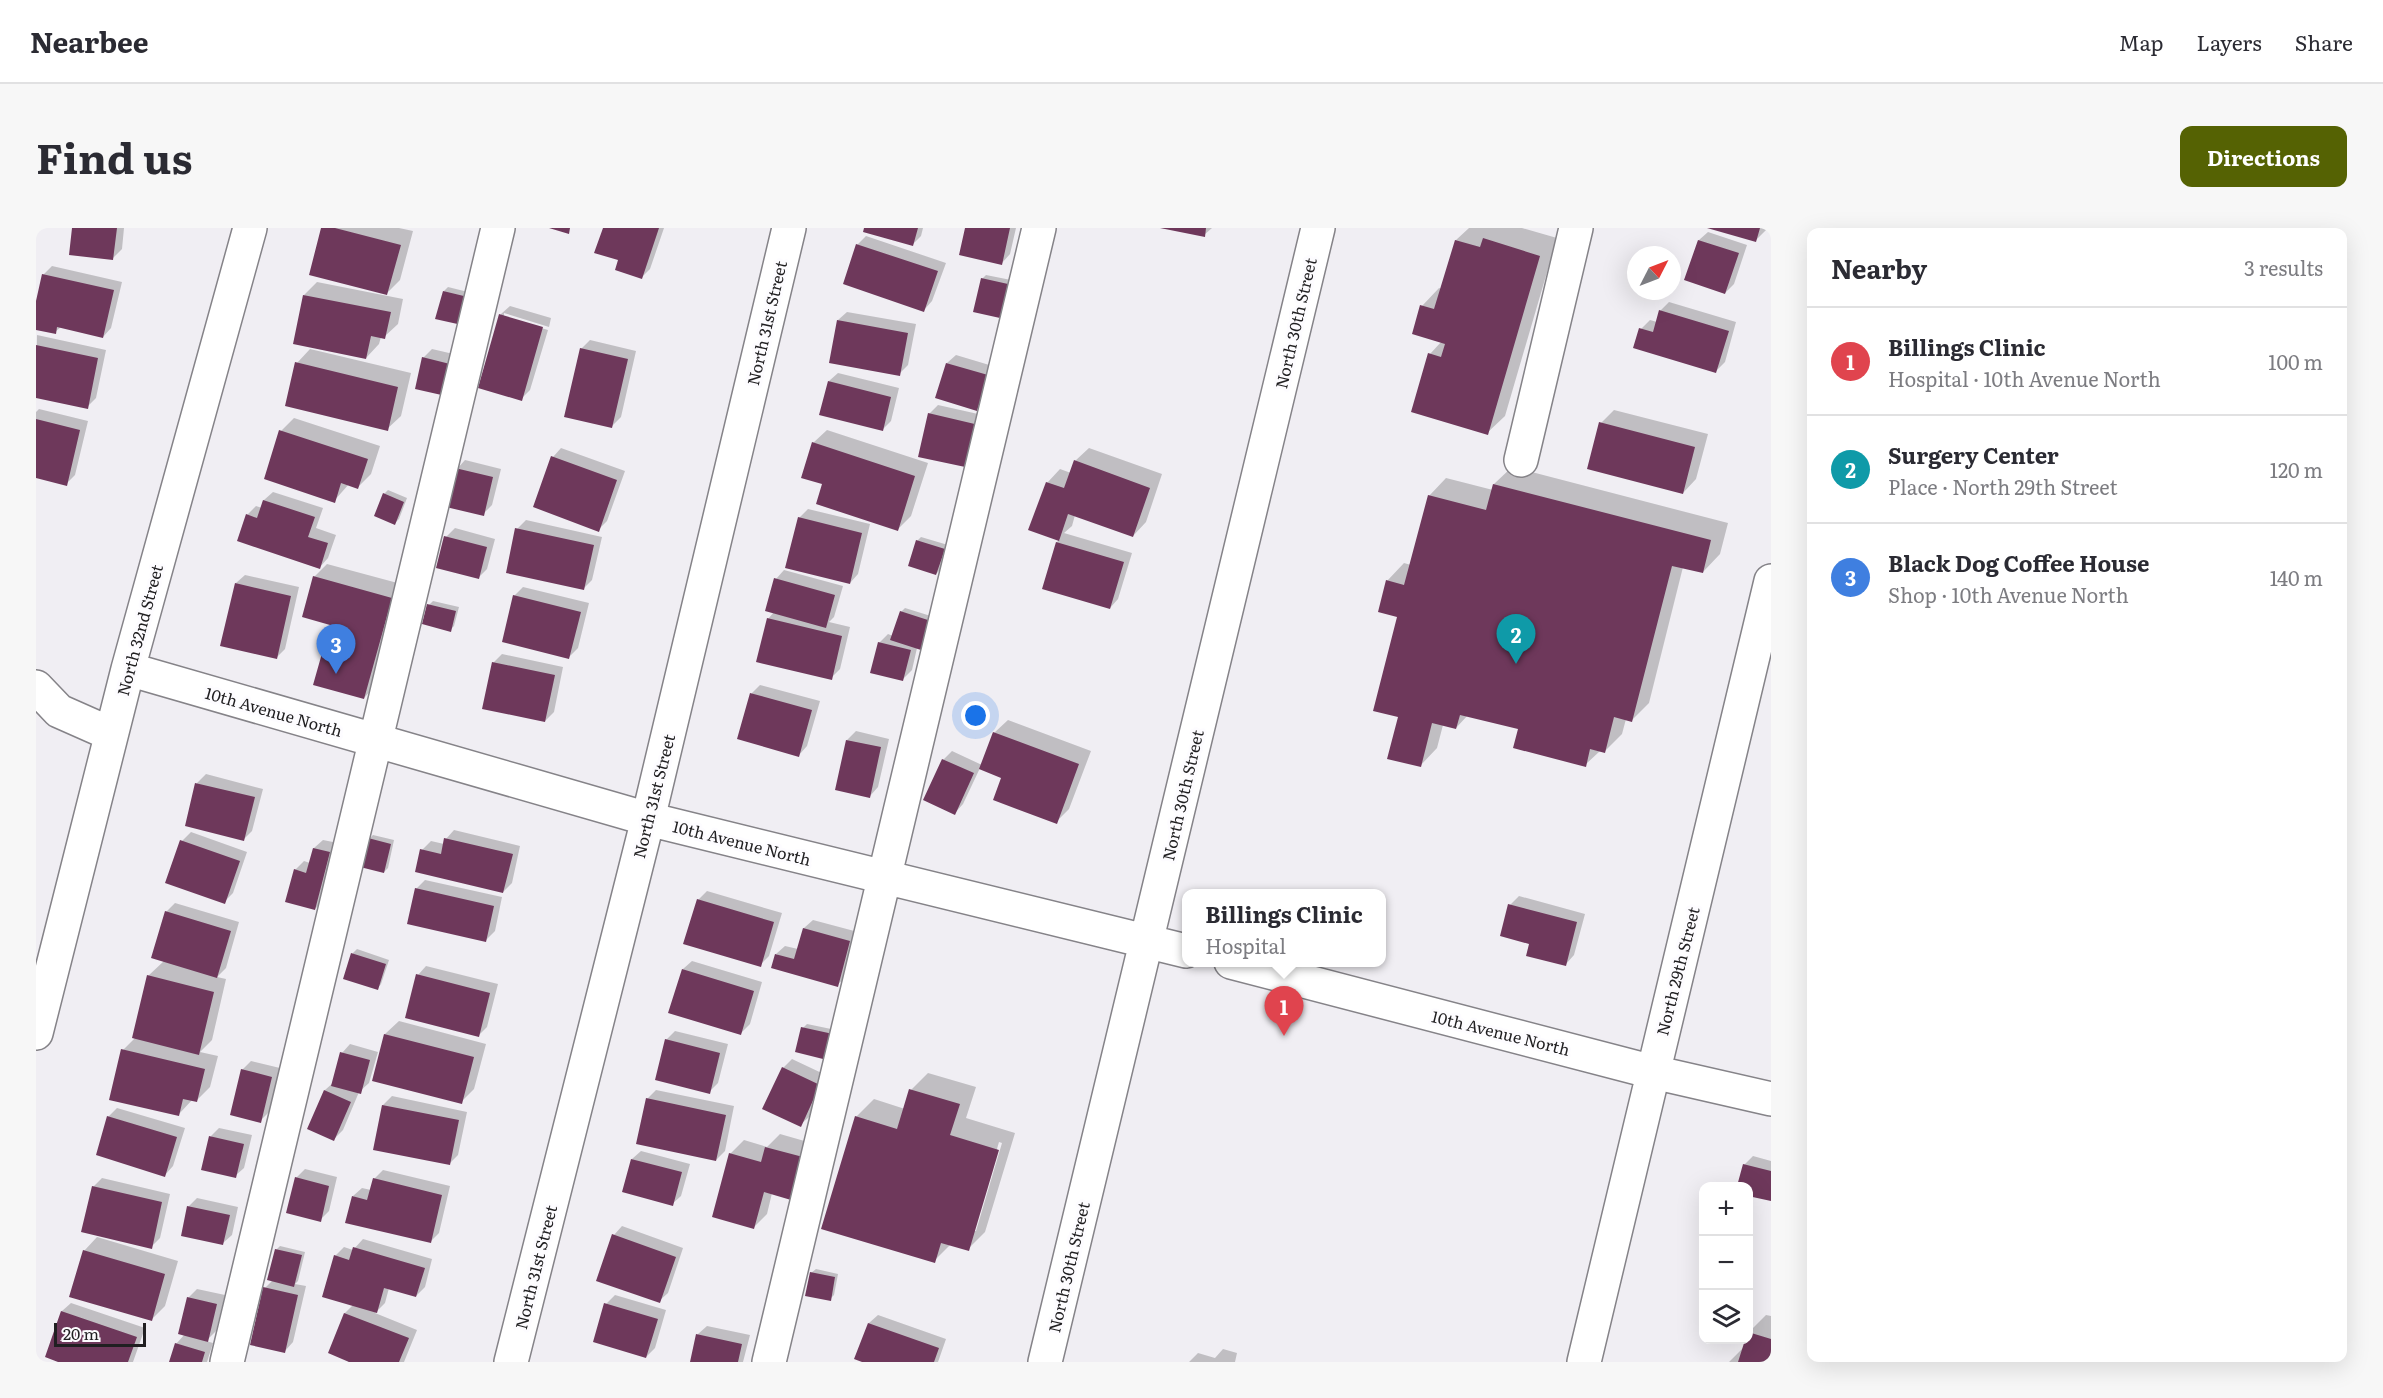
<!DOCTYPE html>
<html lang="en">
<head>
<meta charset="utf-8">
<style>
  :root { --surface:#fff; --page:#f7f7f7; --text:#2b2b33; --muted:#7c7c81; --line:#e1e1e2; --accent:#556203 }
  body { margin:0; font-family:Literata,serif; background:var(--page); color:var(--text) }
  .controls { position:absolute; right:18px; bottom:18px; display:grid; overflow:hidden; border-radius:12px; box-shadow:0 6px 24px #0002 }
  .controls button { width:54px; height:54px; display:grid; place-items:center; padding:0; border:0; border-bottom:2px solid var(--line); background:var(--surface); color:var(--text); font:30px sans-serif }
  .compass { position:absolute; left:1591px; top:18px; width:54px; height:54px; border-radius:50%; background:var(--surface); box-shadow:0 6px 24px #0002; rotate:48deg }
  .scale { position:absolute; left:18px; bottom:15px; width:92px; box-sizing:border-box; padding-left:6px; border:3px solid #201f21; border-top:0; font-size:16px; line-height:21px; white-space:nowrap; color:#201f21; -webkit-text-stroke:4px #fdfcff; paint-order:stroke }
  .you { position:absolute; left:940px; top:488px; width:21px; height:21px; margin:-15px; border:4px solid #fff; border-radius:50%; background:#1a73e8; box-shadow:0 0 0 9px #1a73e833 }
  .badge { display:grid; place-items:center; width:39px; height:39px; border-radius:50%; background:var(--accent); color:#fff; font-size:20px; font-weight:700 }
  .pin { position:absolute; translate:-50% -50px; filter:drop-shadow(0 2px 3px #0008) }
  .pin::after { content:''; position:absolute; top:32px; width:21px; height:18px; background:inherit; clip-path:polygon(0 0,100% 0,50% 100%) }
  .popup { position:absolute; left:1146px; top:661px; width:204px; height:78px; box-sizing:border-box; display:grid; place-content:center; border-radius:12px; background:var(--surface); filter:drop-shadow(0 2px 4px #0005); font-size:20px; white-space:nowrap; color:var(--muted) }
  .popup b { font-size:22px; color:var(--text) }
  .popup::after { content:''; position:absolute; left:50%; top:100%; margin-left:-12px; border:12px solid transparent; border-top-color:var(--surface) }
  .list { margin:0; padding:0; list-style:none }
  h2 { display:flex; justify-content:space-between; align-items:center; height:78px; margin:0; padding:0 24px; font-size:26px }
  h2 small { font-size:20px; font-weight:400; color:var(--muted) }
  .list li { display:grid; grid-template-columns:39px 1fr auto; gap:18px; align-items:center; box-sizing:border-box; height:108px; padding:0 24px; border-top:2px solid var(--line) }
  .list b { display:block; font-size:22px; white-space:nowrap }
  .list p { margin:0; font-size:20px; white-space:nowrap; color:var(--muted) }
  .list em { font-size:20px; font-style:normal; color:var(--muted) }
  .icon { flex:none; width:33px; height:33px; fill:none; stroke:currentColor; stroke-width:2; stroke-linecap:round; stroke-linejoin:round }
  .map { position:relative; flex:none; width:1735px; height:1134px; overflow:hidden; border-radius:12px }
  header { display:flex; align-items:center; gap:36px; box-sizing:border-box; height:84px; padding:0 30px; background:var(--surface); border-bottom:2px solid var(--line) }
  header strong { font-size:28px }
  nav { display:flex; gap:33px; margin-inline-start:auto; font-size:21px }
  .intro { display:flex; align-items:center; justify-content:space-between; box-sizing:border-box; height:144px; padding:0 36px }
  h1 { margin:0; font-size:42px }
  .button { padding:15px 27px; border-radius:12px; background:var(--accent); color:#fff; font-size:21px; font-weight:700 }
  main { display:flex; gap:36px; padding:0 36px }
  aside { flex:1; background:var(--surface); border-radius:12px; box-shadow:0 6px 24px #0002 }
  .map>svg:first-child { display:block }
  .shadow { fill:#0003; fill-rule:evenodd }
  .building { fill:#6e385b }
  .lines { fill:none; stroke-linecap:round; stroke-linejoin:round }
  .minor-casing { stroke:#858388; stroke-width:36 }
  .minor { stroke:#fff; stroke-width:33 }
  .labels { text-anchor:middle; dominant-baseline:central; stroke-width:6; stroke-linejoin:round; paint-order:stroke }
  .street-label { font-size:16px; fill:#201f21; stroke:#fdfcff }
</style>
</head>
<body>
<header>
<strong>Nearbee</strong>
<nav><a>Map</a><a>Layers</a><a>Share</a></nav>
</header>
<div class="intro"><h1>Find us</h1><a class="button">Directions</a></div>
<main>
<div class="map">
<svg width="1735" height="1134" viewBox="0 0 1735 1134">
  <rect width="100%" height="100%" fill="#f0eef3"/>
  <!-- shadow -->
  <path class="shadow" d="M37,0H88L86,21L77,30Z
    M287,0H363L377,3L364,52L350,66Z
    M568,0H628L614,41L606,49L584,32Z
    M830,0H887L885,8L876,17Z
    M931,0H980L974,26L966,35Z
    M1126,0H1176L1168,7Z
    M1433,0H1486L1521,10L1469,188L1451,205L1394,126L1406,113L1378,105L1386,78L1403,60L1406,61L1420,12Z
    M1674,0H1732L1720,12Z
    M1672,4L1711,17L1698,56L1689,65L1650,51L1663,12Z
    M830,8L910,35L896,73L888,82L821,17Z
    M16,38L86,54L75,100L67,109L25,99L19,104L0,100V75L7,47Z
    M950,47L975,52L967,85L963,89L946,51Z
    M281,54L367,71L362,96L348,109H345L343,116L330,130L268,67Z
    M412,59L436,65L429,92L408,63Z
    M1633,74L1700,94L1689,134L1680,143L1605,101L1614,92L1621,94L1624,83Z
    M474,78L515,90L513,99L468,85V89L512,102L494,162L485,171L444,159L465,86Z
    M811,84L880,96L872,137L863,146L802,92Z
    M1,107L70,122L60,170L51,179L0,168Z
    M554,112L600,123L585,189L576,198L545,121Z
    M274,121L375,145L365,188L351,201L261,135Z
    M396,121L426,128L380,160L387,130Z
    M920,127L960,139L950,173L941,181L911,135Z
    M802,145L863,160L855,193L846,202L793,153Z
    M902,177L951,188L942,230L893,186Z
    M3,181L52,193L39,247L30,256L0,248V184Z
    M1578,182L1672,206L1660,251L1647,265L1565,195Z
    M258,190L344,218L335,246L322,259L313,256L298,273L245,203Z
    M791,202L892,235L875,288L862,301L788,255L777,215Z
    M525,220L589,243L571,293L562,302L517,229Z
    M1053,220L1126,246L1110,294L1097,308L1039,287L1036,298L1028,305L1096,325L1082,371L1074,380L1008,360L1021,314L1024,311L994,301L1011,255L1024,241L1035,245L1039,233Z
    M429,232L465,241L456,277L447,286L421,241Z
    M1476,239L1692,295L1684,326L1667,344L1647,339L1613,475L1596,492L1590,491L1586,506L1568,524L1564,523L1549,537L1484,500L1432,487L1420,500L1407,497L1401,520L1384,538L1364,488L1363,388L1351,353L1368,335L1375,337L1393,268L1410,250L1457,262L1458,256Z
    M352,262L371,270L363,291L359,295L348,266Z
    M237,264L287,280L280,300L300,307L292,330L284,339L211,287L220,278L226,280L228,272Z
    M772,281L834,296L822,346L814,355L763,290Z
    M490,292L566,309L556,352L547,361L481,301Z
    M419,300L459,311L451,341L442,350L410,309Z
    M885,309L912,317L904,342L900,346L881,313Z
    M291,336L369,357L341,456L328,470L278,349Z
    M748,342L807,358L798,389L793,394L814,399L804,441L795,450L732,391L738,384L740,351Z
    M209,347L263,359L249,421L240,430L200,355Z
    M487,359L553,375L542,420L533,429L478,368Z
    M397,373L423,379L418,398L414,402L393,377Z
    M869,380L898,389L889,417L885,421L881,420L876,442L867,451L843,415L852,406L857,408L865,384Z
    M466,426L527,439L518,484L509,493L457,435Z
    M724,457L784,473L771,518L763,527L703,510L716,465Z
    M972,492L1055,523L1033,581L1020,594L967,549L944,540L927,576L919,585L907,532L916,523L946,537L958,505Z
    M820,503L853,511L842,559L834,568L811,512Z
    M170,546L227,561L216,603L208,611L151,597L161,555Z
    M418,602L484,618L476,655L467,664L386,622L395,613L408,616L410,611Z
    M155,604L211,624L197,665L188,674L146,613Z
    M337,607L358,612L352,640L348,644L333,611Z
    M287,612L302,615L288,672L279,681L259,642L268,633L274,635L278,620Z
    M389,652L466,669L459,703L450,712L380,661Z
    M671,663L746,685L733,728L724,737L662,672Z
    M1483,668L1549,686L1538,727L1530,736L1495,715L1474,677Z
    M139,675L203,694L190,740L181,749L190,751L176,812L164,824L182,828L174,859L161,872L157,871L143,886L87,822L99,810L112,748L128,733L130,684Z
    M777,692L822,704L810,749L801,757L740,726L749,718L762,721L768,700Z
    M321,721L353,732L345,756L341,761L309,750L317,725Z
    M656,733L726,754L714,796L705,805L647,741Z
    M390,738L462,756L451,799L443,807L382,747Z
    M363,793L450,816L438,861L425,874L338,852L349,806Z
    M771,796L800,802L791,830L767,800Z
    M639,803L692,816L682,855L673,864L630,812Z
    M314,816L342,824L333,855L323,864L307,902L298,911L289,862L298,854L306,825Z
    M756,831L792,848L773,889L764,897L747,840Z
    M215,833L244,840L233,884L224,893L206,842Z
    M892,845L940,859L930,890L979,905L949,1004L932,1021L915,1016L898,1033L820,889L838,871L869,881L875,862ZM963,914L966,915L940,1003H937Z
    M620,862L698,878L689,923L680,932L611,871Z
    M356,868L431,884L422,927L413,936L339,921L347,877Z
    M81,880L149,900L137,938L129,947L72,889Z
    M183,900L216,907L208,940L199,948L175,908Z
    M744,906L779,916L736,965L731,986L718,999L694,926L708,912L731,919Z
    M605,923L654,936L645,968L636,976L596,931Z
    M1717,928L1735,933V972L1712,958H1703L1708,937Z
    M269,941L301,949L293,983L284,992L260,950Z
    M347,942L414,958L403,1005L394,1014L317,968L326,960L335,962L338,951Z
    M66,950L134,966L124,1010L115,1019L57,959Z
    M161,970L202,979L196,1007L187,1015L152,979Z
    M586,998L647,1020L632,1065L623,1073L578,1007Z
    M61,1009L142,1033L129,1078L115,1092L48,1023Z
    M327,1011L396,1031L389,1059L380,1068L353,1060L349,1075L339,1085L381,1102L368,1134H312L313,1132L294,1125L309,1085L317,1077L299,1028L308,1019L317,1022Z
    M244,1018L269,1024L262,1053L259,1056L270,1058L257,1114L249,1123L229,1060L237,1052L240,1022Z
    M780,1041L802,1046L798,1067L794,1071L775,1045Z
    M161,1061L189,1067L180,1103L170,1113L177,1115L171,1134H134L140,1116L149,1106L152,1070Z
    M579,1067L630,1082L619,1120L610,1129L570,1076Z
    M35,1075L109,1100L97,1134H27L11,1128L26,1083Z
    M842,1087L910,1111L902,1134H830L833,1095Z
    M1730,1087L1735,1088V1134H1693L1708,1119L1711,1112H1712L1713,1104Z
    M671,1098L714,1107L707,1134H655L662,1106Z
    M1187,1121L1201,1125L1199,1134H1153L1162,1125L1179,1130Z"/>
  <!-- building -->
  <path class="building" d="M36,0H81L77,32L33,27Z
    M285,0H299L365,17L351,67L273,47Z
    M513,0H534L533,6Z
    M567,0H623L606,51L579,42L582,32L558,25Z
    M828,0H882L877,18L827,4Z
    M929,0H974L966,37L923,27Z
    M1124,0H1170L1169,9Z
    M1671,0H1724L1720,14Z
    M1447,10L1504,28L1452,207L1375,184L1392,125L1405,129L1409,116L1376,106L1384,77L1398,81L1419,12L1444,19Z
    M1662,12L1703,25L1689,66L1648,52Z
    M820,16L902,43L888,84L807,56Z
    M6,46L78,62L67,110L21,99L20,106L0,102V73Z
    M945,50L972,56L964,90L937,84Z
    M407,63L432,69L426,97L399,91Z
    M267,67L355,84L349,111L335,108L330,131L257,116Z
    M1623,82L1693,103L1680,145L1597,120L1603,100L1617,104Z
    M463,86L507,99L486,173L442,160Z
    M801,92L872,105L864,148L793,135Z
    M0,117L62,130L52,181L0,170Z
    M544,120L592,131L576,200L528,189Z
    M386,129L418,137L410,168L379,161Z
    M259,134L362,159L352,203L249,178Z
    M910,135L952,147L941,183L899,170Z
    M792,153L855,169L847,203L783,187Z
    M892,185L943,197L934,240L882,229Z
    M0,191L44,202L31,258L0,250Z
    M1563,194L1659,219L1647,266L1551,241Z
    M243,202L332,231L322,261L305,255L299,275L228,251Z
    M776,214L879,248L862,303L780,276L786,256L765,250Z
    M515,228L581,252L563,304L497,279Z
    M1038,232L1114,260L1097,309L1032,286L1023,313L992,302L1010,254L1028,260Z
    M419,240L457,249L448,288L410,279Z
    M1457,256L1675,312L1667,345L1636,338L1596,494L1578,489L1569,525L1554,521L1550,539L1477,520L1482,501L1424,487L1420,501L1396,495L1385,539L1351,531L1362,489L1337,483L1361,389L1342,384L1350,352L1368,357L1392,267L1450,282Z
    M347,265L368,274L359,297L338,288Z
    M227,272L279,289L272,309L292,315L284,341L201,313L210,286L221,290Z
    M762,289L826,305L814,356L749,340Z
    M479,300L558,317L548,362L470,345Z
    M408,308L451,319L443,351L400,340Z
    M880,312L909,321L900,347L872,338Z
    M1020,314L1088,334L1074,381L1006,361Z
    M277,348L356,370L328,471L277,457L294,397L266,389Z
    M738,350L799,367L790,400L729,383Z
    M199,355L255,368L241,431L184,418Z
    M477,367L545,384L533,431L466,414Z
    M391,376L420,383L415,404L386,396Z
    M864,383L895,393L885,422L854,412Z
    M731,390L806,408L796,452L720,434Z
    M842,414L875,422L867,453L834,445Z
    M456,434L519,447L509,494L446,481Z
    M714,465L776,482L763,529L701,511Z
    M957,504L1043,536L1021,596L957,572L965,550L943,541Z
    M810,512L845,519L834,570L799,562Z
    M906,531L938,545L919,587L887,572Z
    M159,555L219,569L208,613L149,598Z
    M332,610L355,616L348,645L324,639Z
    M408,610L477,626L467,665L379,644L384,621L405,626Z
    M144,612L204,633L189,676L129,655Z
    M277,620L294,624L279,682L249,674L258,641L270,645Z
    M379,660L458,678L450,714L371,696Z
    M661,671L738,694L725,739L647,716Z
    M1472,676L1541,694L1530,738L1490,728L1493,716L1464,708Z
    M129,683L195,703L181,750L115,730Z
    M767,700L814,713L802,759L735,740L739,726L758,731Z
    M315,725L350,736L342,762L307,751Z
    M646,741L718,763L705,807L632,785Z
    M380,746L454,765L443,809L369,790Z
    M111,747L178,764L163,827L96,810Z
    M765,799L797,806L791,832L759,824Z
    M348,806L438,829L426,876L336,853Z
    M629,811L684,825L674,866L619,852Z
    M85,821L169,841L161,874L147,871L143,888L73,872Z
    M304,824L334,832L325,866L295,858Z
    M746,839L784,857L765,899L726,881Z
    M205,841L236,849L225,895L194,887Z
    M873,861L924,876L914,907L963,922L933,1023L905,1015L899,1035L785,1001L819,888L861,901Z
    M288,862L315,874L298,913L271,901Z
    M610,870L690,887L680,933L600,916Z
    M346,877L423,892L414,937L337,922Z
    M71,888L141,909L129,949L60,927Z
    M173,908L208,916L200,950L165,942Z
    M729,919L767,929L755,972L728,964L718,1001L676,989L693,925L725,934Z
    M595,931L646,944L637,978L586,964Z
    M1707,936L1735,943V973L1712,968V958H1701Z
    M259,949L293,958L285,994L250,985Z
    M337,950L406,967L395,1015L309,995L316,968L331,972Z
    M56,958L126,974L116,1021L45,1004Z
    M151,978L194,987L187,1017L145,1008Z
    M576,1006L640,1029L624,1075L560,1053Z
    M317,1019L389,1040L380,1069L348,1060L341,1085L286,1069L298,1027L313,1032Z
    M239,1021L266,1027L258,1059L231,1052Z
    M47,1022L129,1046L116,1093L33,1069Z
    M774,1044L799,1049L795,1073L769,1068Z
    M227,1059L262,1067L249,1125L214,1117Z
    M151,1069L181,1076L172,1114L142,1106Z
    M568,1075L622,1091L610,1130L557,1114Z
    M25,1083L101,1109L92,1134H22L9,1129Z
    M308,1085L373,1110L363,1134H313L292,1125Z
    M832,1095L903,1120L898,1134H826L818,1131Z
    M1712,1104L1735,1111V1134H1702L1709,1112H1712Z
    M660,1106L706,1116L702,1134H654Z
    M139,1115L169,1124L166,1134H133Z"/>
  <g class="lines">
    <!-- minor casing -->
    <g class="minor-casing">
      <path id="minor" d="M1485,232L1540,0
        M92,441L612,591L1150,723
        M0,459L23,483L75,506
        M1195,734L1617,844L1735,871
        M0,805L92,441L214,0
        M191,1134L462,0
        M475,1134L612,591L753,0
        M733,1134L1003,0
        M1009,1134L1282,0
        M1548,1134L1735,353"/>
    </g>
    <!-- minor -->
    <use href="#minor" class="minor"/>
  </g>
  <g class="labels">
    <!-- street labels -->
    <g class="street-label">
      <text transform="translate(730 95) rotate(-77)">North 31st Street</text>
      <text transform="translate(1259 95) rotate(-77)">North 30th Street</text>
      <text transform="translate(103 402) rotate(-75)">North 32nd Street</text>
      <text transform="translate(238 483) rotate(16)">10th Avenue North</text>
      <text transform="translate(1146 567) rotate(-77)">North 30th Street</text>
      <text transform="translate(617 568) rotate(-76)">North 31st Street</text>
      <text transform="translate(706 614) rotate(14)">10th Avenue North</text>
      <text transform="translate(1641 743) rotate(-76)">North 29th Street</text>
      <text transform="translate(1465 804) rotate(14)">10th Avenue North</text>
      <text transform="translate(499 1039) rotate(-76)">North 31st Street</text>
      <text transform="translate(1032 1039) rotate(-77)">North 30th Street</text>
    </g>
  </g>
</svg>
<div class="controls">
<button>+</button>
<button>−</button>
<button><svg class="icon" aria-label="layers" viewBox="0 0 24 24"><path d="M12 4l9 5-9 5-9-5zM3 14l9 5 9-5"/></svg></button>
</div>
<svg class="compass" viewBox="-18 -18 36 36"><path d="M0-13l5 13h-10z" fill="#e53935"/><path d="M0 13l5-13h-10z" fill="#7c7c81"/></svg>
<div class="scale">20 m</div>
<div class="you"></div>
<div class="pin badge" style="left:1248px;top:808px;background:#e0444e">1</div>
<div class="popup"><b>Billings Clinic</b>Hospital</div>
<div class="pin badge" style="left:1480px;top:436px;background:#0f9aa8">2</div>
<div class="pin badge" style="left:300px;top:446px;background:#3f7fe0">3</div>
</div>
<aside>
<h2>Nearby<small>3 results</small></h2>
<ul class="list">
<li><span class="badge" style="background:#e0444e">1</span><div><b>Billings Clinic</b><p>Hospital · 10th Avenue North</p></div><em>100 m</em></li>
<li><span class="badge" style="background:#0f9aa8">2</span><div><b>Surgery Center</b><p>Place · North 29th Street</p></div><em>120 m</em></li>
<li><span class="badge" style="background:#3f7fe0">3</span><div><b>Black Dog Coffee House</b><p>Shop · 10th Avenue North</p></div><em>140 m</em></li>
</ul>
</aside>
</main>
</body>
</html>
